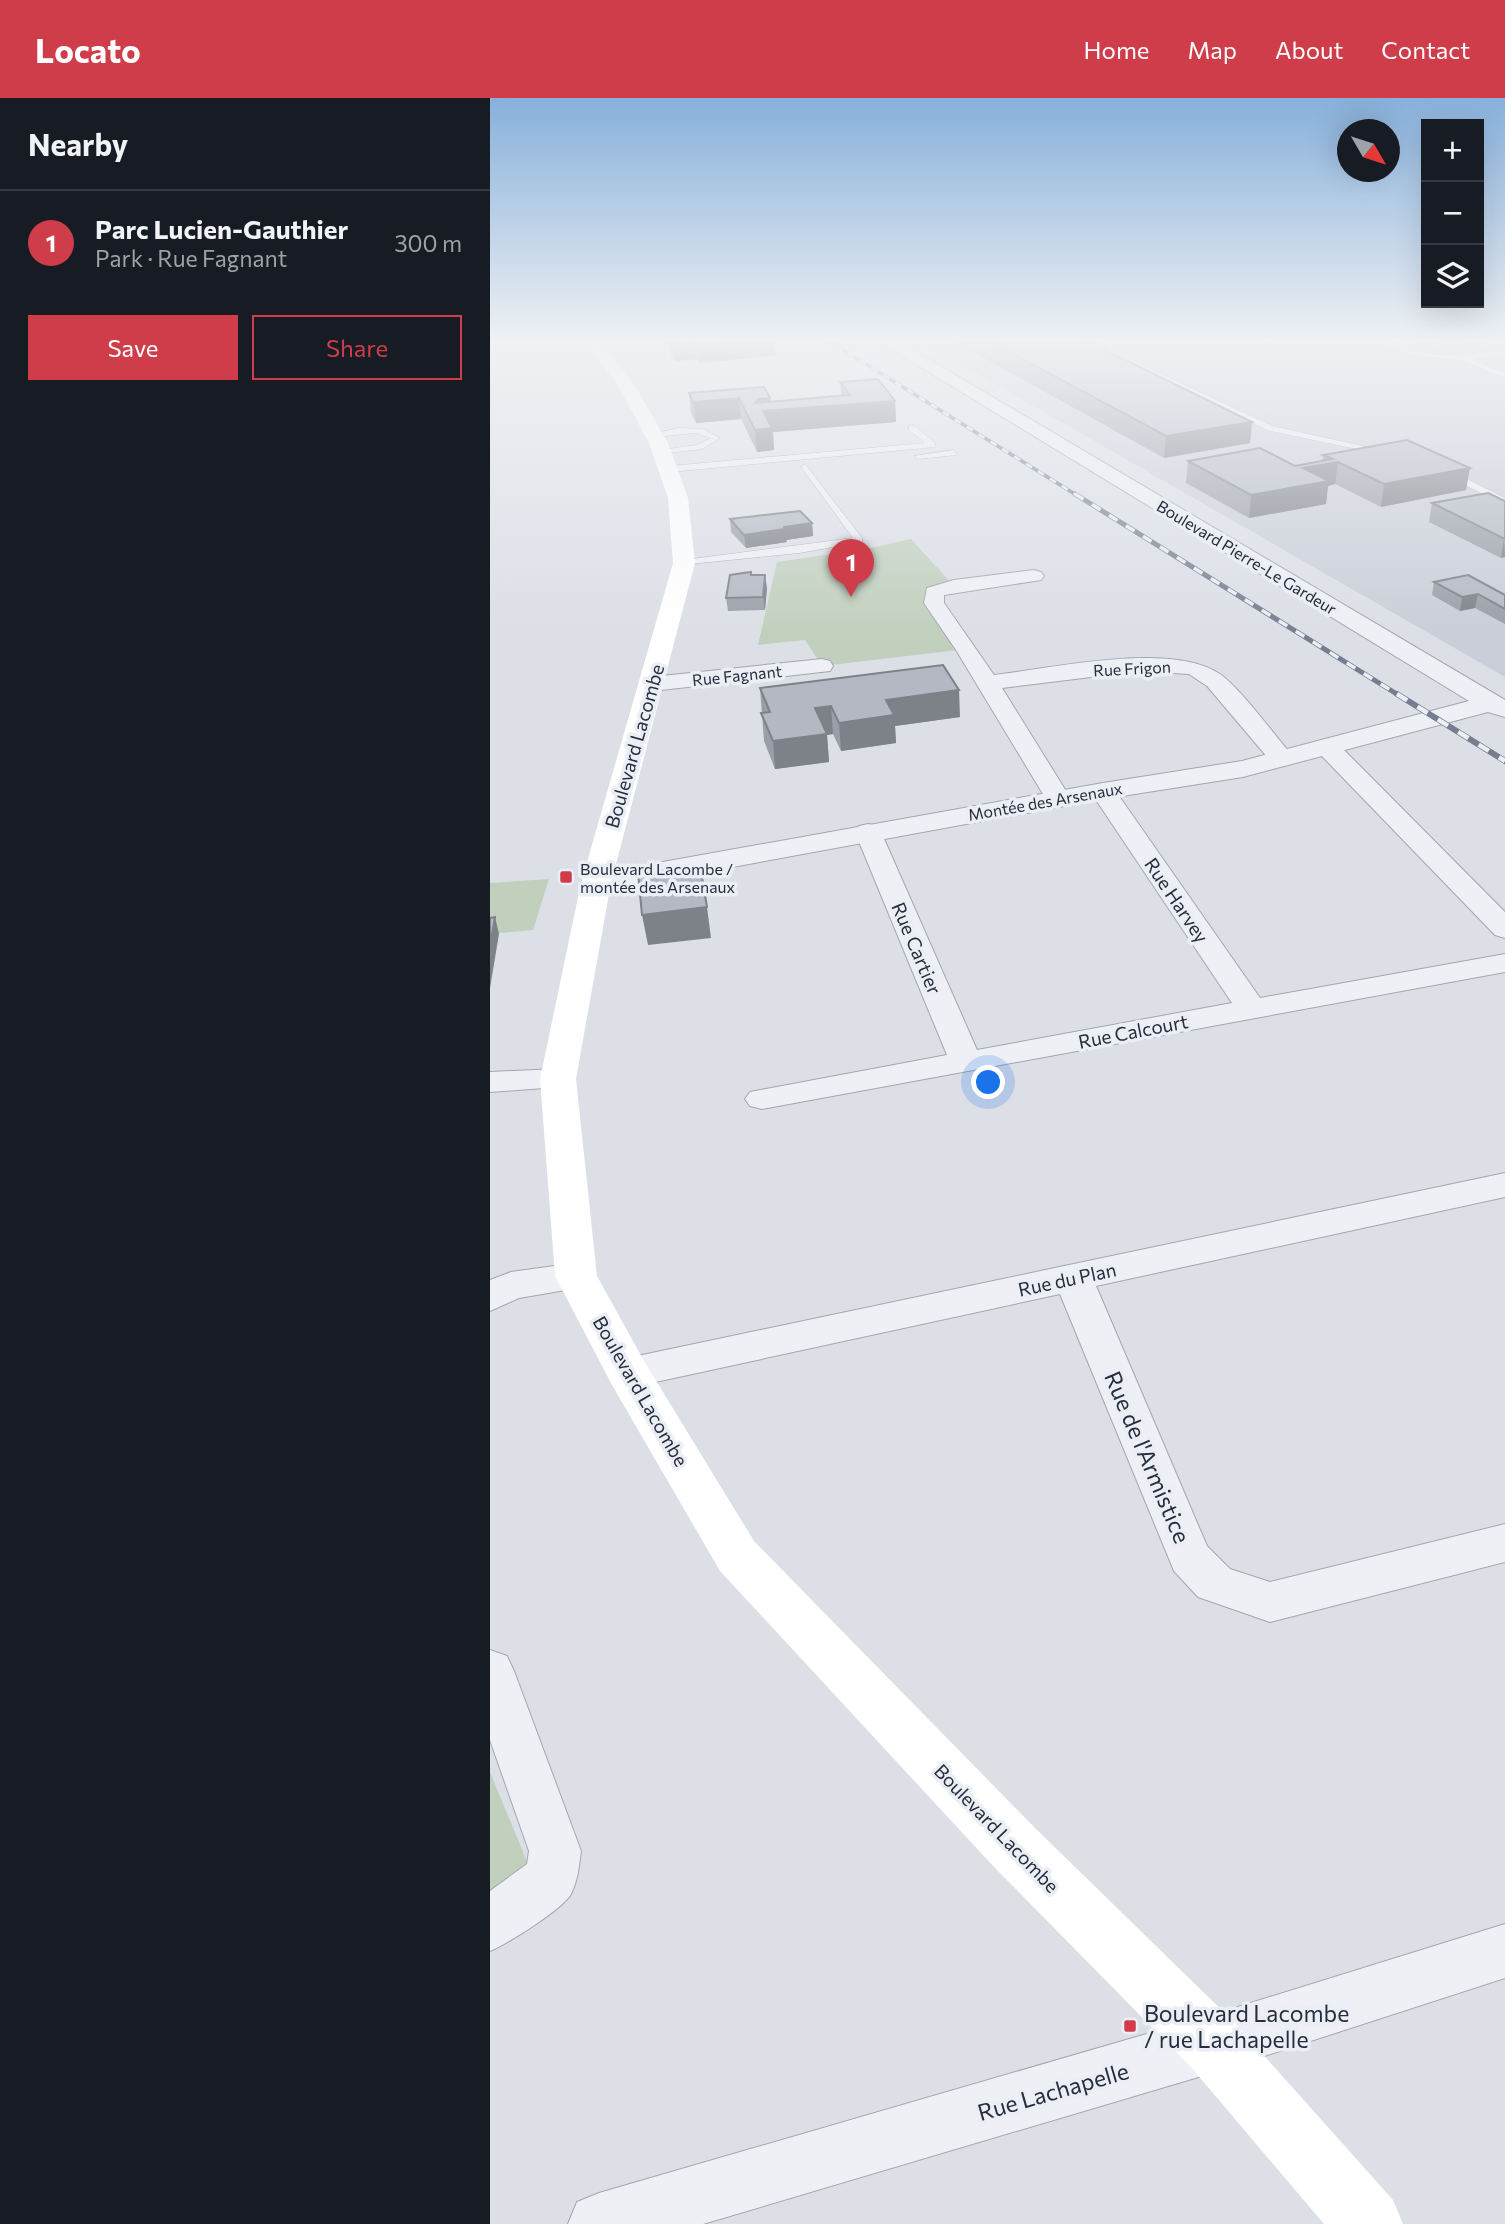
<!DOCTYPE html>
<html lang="en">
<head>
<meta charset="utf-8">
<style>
  :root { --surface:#171b24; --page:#242831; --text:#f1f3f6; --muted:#9ea1a6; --line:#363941; --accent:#cf3d4a }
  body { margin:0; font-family:Commissioner,sans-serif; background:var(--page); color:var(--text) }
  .controls { position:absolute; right:21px; top:21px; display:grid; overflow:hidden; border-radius:0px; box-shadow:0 7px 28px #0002 }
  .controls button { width:63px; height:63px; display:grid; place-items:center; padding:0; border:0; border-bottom:2px solid var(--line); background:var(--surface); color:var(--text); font:35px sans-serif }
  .compass { position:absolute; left:847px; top:21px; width:63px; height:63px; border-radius:50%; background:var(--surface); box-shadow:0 7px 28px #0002; rotate:129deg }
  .you { position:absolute; left:499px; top:985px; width:24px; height:24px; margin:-18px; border:5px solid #fff; border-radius:50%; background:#1a73e8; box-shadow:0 0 0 10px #1a73e833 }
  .badge { display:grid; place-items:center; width:46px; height:46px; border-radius:50%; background:var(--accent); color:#fff; font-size:23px; font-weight:700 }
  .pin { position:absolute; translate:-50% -58px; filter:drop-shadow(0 2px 4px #0008) }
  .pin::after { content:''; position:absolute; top:37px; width:24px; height:21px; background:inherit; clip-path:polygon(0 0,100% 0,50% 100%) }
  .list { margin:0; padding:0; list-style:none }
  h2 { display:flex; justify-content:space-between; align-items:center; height:91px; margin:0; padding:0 28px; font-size:30px }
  h2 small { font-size:23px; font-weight:400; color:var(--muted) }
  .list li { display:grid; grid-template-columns:46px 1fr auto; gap:21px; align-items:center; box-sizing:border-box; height:105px; padding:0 28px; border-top:2px solid var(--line) }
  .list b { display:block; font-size:26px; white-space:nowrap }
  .list p { margin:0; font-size:23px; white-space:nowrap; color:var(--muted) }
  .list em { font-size:23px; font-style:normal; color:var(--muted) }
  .actions { display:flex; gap:14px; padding:21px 28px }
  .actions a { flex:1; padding:16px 0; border:2px solid var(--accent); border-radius:0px; text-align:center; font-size:24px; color:var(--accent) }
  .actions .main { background:var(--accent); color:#fff }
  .icon { flex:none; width:38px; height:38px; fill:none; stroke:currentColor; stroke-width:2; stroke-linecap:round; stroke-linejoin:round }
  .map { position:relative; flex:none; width:1015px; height:2126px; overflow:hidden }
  header { display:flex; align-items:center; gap:42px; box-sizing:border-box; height:98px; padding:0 35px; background:var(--accent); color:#fff }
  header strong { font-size:33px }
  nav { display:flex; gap:38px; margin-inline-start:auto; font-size:24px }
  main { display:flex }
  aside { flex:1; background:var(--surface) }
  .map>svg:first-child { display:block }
  .built { fill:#caced8 }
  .green { fill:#c1d0bd }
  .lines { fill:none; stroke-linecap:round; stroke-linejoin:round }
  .stream { stroke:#96abc8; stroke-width:4.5 }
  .service-casing { stroke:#a2a6b0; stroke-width:1 }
  .minor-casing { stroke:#a2a6b0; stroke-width:2 }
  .tertiary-casing { stroke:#a2a6b0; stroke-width:2 }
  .service { fill:#eef0f5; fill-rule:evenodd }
  .minor { fill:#eef0f5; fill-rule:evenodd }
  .tertiary { fill:#eef0f5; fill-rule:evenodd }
  .secondary { fill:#fff; fill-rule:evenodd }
  .rail-far2-casing { stroke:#757e90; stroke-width:3.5 }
  .rail-far1-casing { stroke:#757e90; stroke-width:5 }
  .rail-casing { stroke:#757e90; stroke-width:6 }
  .rail-far2 { stroke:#ebeef4; stroke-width:2.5; stroke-dasharray:7; stroke-linecap:butt }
  .rail-far1 { stroke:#ebeef4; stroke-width:3.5; stroke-dasharray:10; stroke-linecap:butt }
  .rail { stroke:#ebeef4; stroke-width:4.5; stroke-dasharray:12; stroke-linecap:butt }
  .wall { fill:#9a9ea8 }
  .shaded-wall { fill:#7d8188 }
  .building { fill:#b3b8c3; stroke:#7d8188; stroke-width:2 }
  .poi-dot { fill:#cf3d4a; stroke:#ebeef4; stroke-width:2.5 }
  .labels { text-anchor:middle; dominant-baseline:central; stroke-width:7; stroke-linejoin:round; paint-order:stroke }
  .far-street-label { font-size:16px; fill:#262d3d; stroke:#ebeef4 }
  .far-poi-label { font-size:16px; fill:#262d3d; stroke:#ebeef4; text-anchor:start }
  .street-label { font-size:19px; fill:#262d3d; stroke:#ebeef4 }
  .near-street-label { font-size:23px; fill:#262d3d; stroke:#ebeef4 }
  .near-poi-label { font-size:23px; fill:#262d3d; stroke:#ebeef4; text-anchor:start }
</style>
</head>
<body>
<header>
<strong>Locato</strong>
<nav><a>Home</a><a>Map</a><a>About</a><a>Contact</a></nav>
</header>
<main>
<aside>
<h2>Nearby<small></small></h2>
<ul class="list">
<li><span class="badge">1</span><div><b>Parc Lucien-Gauthier</b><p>Park · Rue Fagnant</p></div><em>300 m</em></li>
</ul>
<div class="actions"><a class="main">Save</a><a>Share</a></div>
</aside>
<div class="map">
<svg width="1015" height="2126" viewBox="0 0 1015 2126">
  <rect width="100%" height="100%" fill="#dcdfe6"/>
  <!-- built -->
  <path class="built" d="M425,240H1015V579Z"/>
  <!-- green -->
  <path class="green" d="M421,441L464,488L444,494L477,551L332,568L315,542L268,547L287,464L376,451Z
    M59,781L43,832L0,836V785Z
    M0,1674L38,1766L0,1805Z"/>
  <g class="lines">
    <!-- stream -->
    <path class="stream" d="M931,240L947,254"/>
    <!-- service casing -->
    <g class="service-casing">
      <path id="service" d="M585,240H594L782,328L899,354L895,357L777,332Z
        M877,240C892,240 904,247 918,251C952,261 982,257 1015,250V254L983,262L1015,275V280L973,263L919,256Z
        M419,328H425L445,345V349L180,374L176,371L180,368L435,345L419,332Z
        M189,330L213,331L230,340L212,351L170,356V352L207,347L221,340L205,335L166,339L162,336Z
        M464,352L467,357L428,361L424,358Z
        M315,366L372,440V444L309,455L190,467V463L194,462L363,440L311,369Z
        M955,373H961L1015,400V407L955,377Z"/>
    </g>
    <!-- minor casing -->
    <g class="minor-casing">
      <path id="minor" d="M544,472L551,474L554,478L551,482L454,497V505L504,577C563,570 681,543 730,576C750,590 783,635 801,656L804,661L801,666L792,668L783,666L717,588L699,576L650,573L512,590L581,701L577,706L568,709L559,706L466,552L434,505L437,490L464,482Z
        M332,561L340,563L343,568L340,573L162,593L154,591L151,586L154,581L162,579Z
        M837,642L846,644L1015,814V840L1005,837L828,654L825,649L828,644Z
        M613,685L622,688L770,900L1015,856V874L272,1011L260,1008L255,1001L260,994L457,957L365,734L369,728L378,726L387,728L391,734L487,952L742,905L600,693L604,688Z
        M68,971L80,974L84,981L80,988L0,994V974Z
        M1015,1075V1099L606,1188L717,1448L740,1471L780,1484L1015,1426V1464L780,1524L708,1499L684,1473L570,1196L138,1290L124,1286L118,1275L124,1264L138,1260Z
        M86,1165L99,1168L105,1178L99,1188L29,1200L0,1213V1182L21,1174Z
        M0,1552L17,1558L24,1573L91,1753C89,1768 88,1782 81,1796C73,1811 17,1846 0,1853V1793L37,1766L39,1753L0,1642Z
        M1015,1826V1880L722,1975L213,2126H78L87,2104L109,2095L722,1917Z"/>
    </g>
    <!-- tertiary casing -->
    <g class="tertiary-casing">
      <path id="tertiary" d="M383,240H403L1015,602V619L998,614L753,679L613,701L106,794L95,792L91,785L95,778L106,776L613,685L752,663L979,603Z"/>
    </g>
    <!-- service -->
    <use href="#service" class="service"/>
    <!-- minor -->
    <use href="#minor" class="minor"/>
    <!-- tertiary -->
    <use href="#tertiary" class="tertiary"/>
    <!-- secondary -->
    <path class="secondary" d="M94,240H110L148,293L178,345L198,400L205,465L121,785L86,981L107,1178L154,1263L264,1443L544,1729L744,1924L903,2102L913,2126H834L700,1968L504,1769L230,1473L122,1287L65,1178L50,981L91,785L183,465L178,400L159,345L131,293Z"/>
    <!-- rail-far2 casing -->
    <g class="rail-far2-casing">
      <path id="rail-far2" d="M334,240L588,398"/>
    </g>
    <!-- rail-far1 casing -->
    <g class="rail-far1-casing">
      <path id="rail-far1" d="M585,396L910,598"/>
    </g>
    <!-- rail casing -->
    <g class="rail-casing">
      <path id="rail" d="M907,596L1015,663"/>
    </g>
    <!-- rail-far2 -->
    <use href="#rail-far2" class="rail-far2"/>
    <!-- rail-far1 -->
    <use href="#rail-far1" class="rail-far1"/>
    <!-- rail -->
    <use href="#rail" class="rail"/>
  </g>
  <!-- wall -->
  <path class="wall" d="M168,240H283L286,257L210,265L207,261L186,263L181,257L180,246L173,247Z
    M458,240H591L762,324L760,345L674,360Z
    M350,284L405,303L406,324L283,334L284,352L267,354L251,321L206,325L201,315L199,295L280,304L351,298Z
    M833,357L976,392L891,409L845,386L838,388L836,406L759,420L696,385L698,363L805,368L832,363Z
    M1015,403V459L1011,460L939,424L942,405Z
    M240,421L322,425L323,438L296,442L297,444L256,450L241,434Z
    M262,477L277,490L275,512L238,513L236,500Z
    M944,484L1015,497V526L985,510L970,513L942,497Z
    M270,590L470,619L405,628L406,645L351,653L343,636L337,637L339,664L285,671L274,643Z"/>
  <!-- shaded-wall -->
  <path class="shaded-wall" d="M172,240H180V246L173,247Z
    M284,242L286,257L210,265L208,249Z
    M205,246L207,261L186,263L185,248Z
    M249,300L251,321L206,325L203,304Z
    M280,300L281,313L405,303L406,324L283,334L284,352L267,354L265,332V305L268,301Z
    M762,324L760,345L674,360L676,338Z
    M848,364L845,386L838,388L836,406L759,420L761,397L813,370Z
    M980,370L976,392L891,409L894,386Z
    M322,425L323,438L296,442L297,444L256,450L254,437Z
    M1014,441L1015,459L1011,460Z
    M275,477L277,490L275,512L273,499Z
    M988,496L985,510L970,513L972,499Z
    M469,592L470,619L405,628L406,645L351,653L349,625L396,602Z
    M341,608L343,636L337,637L339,664L285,671L283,643L325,610Z
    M217,809L221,840L158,847L152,817Z
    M5,819L9,836L0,890V848Z"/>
  <!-- building -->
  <path class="building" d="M187,240H283L284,242L208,249L205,246L185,248L179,242L188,241Z
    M493,240H591L762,324L676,338Z
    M388,281L405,303L273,313L282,330L265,332L249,300L203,304L199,295L274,289L280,300L268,301L265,305L360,297L350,284Z
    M917,342L980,370L894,386L848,364L813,370L839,383L761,397L698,363L770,350L805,368L843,361L833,357Z
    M998,395L1015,403V441L942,405Z
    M310,413L322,425L294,429L295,431L254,437L240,421Z
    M261,474V477H275L273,499L236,500L240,477Z
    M978,477L1015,497V511L988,496L972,499L944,484Z
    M453,567L469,592L396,602L404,617L349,625L341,608L325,610L337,636L283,643L271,615L280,614L270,590Z
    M210,768L217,809L152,817L148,775Z
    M5,819L0,848V820Z"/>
  <!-- sky -->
  <linearGradient id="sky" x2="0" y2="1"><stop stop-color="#87b0db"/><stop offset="0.45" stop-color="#eff1f4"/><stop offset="1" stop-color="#eff1f4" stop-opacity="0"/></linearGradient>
  <rect width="1015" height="538" fill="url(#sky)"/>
  <!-- markers -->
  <g class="poi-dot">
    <rect x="69" y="772" width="14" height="14" rx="3.5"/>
    <rect x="633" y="1921" width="14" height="14" rx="3.5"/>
  </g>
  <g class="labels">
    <!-- far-street labels -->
    <g class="far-street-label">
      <text transform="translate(757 459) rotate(31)">Boulevard Pierre-Le Gardeur</text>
      <text transform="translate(642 570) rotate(-3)">Rue Frigon</text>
      <text transform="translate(247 577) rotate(-6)">Rue Fagnant</text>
      <text transform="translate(555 703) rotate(-10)">Montée des Arsenaux</text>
    </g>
    <!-- far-poi labels -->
    <g class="far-poi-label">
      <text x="90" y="770">Boulevard Lacombe /<tspan x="90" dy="18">montée des Arsenaux</tspan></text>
    </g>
    <!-- street labels -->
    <g class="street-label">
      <text transform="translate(144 648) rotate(-74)">Boulevard Lacombe</text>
      <text transform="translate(687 802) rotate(56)">Rue Harvey</text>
      <text transform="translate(427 850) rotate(67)">Rue Cartier</text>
      <text transform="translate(643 933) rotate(-11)">Rue Calcourt</text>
      <text transform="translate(577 1181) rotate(-12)">Rue du Plan</text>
      <text transform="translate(151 1293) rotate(60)">Boulevard Lacombe</text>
      <text transform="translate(507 1730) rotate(46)">Boulevard Lacombe</text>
    </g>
    <!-- near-street labels -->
    <g class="near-street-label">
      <text transform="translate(658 1359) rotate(67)">Rue de l'Armistice</text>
      <text transform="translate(563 1993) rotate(-16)">Rue Lachapelle</text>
    </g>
    <!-- near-poi labels -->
    <g class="near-poi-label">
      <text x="654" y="1915">Boulevard Lacombe<tspan x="654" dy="26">/ rue Lachapelle</tspan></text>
    </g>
  </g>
</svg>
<div class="controls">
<button>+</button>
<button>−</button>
<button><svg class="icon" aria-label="layers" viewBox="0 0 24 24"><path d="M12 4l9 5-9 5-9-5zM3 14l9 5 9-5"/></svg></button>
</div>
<svg class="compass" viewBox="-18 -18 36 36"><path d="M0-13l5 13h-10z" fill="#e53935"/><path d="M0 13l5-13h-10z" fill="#9ea1a6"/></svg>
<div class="you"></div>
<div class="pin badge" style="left:361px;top:499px">1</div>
</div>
</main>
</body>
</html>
